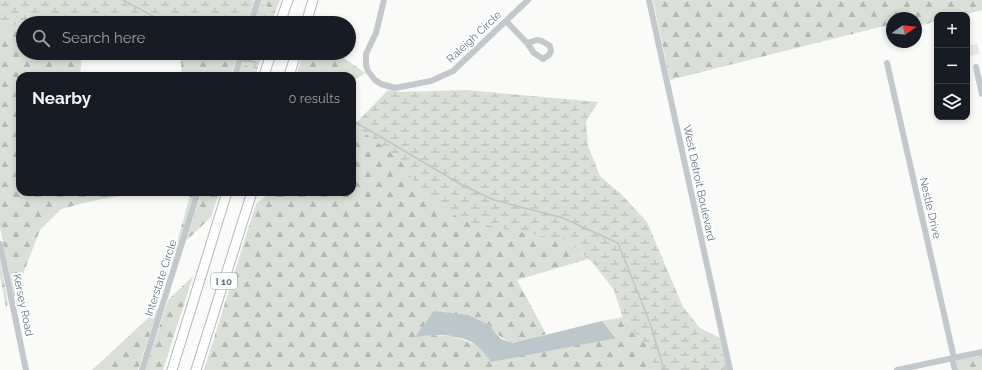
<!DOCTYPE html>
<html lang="en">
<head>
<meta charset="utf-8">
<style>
  :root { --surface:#171b24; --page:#242831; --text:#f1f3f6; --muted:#9ea1a6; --line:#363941 }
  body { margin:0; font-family:Raleway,sans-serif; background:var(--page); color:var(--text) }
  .controls { position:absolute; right:12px; top:12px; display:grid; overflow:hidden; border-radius:8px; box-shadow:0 2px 6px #0003 }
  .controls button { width:36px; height:36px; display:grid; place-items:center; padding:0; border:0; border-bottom:1px solid var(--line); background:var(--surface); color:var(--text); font:20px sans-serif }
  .compass { position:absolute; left:886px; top:12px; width:36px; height:36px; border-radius:50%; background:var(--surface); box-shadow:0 2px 6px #0003; rotate:76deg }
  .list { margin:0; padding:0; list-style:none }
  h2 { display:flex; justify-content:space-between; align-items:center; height:52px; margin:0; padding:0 16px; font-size:17px }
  h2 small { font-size:13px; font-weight:400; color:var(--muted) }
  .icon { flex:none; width:22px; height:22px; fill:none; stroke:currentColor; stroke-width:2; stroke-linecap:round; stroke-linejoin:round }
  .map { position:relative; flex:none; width:982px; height:370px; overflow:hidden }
  .search { position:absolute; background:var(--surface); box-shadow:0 2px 6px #0003; left:16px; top:16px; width:340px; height:44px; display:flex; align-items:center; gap:10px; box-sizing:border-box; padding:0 14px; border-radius:22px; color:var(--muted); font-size:15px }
  .panel { position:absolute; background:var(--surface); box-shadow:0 2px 6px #0003; left:16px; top:72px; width:340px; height:124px; border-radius:12px }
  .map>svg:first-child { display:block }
  .built { fill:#e8e9e9 }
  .forest { fill:url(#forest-firs) }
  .wetland { fill:url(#wetland-marsh) }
  .water { fill:#bbc7cb }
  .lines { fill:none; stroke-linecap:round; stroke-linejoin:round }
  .stream { stroke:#bbc7cb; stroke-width:1.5 }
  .highway-casing { stroke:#b4b9bd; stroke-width:11 }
  .minor { stroke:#c3c8cc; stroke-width:6 }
  .highway { stroke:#fff; stroke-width:9 }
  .labels { text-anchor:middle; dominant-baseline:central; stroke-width:4; stroke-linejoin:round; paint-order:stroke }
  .shield { fill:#fff; stroke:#939fa8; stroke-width:1 }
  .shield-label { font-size:10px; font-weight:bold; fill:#657683 }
  .street-label { font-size:11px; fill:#657683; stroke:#fff }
</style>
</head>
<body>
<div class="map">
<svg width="982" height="370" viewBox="0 0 982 370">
  <defs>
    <pattern id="forest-firs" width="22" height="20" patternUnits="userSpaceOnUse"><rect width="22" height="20" fill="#dadfd7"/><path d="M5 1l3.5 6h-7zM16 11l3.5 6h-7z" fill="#b4b9b4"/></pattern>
    <pattern id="wetland-marsh" width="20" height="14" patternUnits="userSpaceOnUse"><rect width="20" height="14" fill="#dadfd7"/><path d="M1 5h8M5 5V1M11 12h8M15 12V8" fill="none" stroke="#b4b9b4"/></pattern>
  </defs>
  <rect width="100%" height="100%" fill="#fafaf8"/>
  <!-- built -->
  <path class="built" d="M977,44L980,54L970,56L968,46Z"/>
  <!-- forest -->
  <path class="forest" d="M261,0H280L276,10L260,4Z
    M653,0H982V10L963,15H937V21L923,25L916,23V18H892V24L670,80Z
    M29,21L55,23H23V53H82L80,76H20V192H142L92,201L61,209L40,230L14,297L0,228V29Z
    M180,53H214L236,62L231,76H182Z
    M303,53H337L365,73L352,82V76H296Z
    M242,64L257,70L256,76H238Z
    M354,125L399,158L423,196L518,230L567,241L588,259L517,280L546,334C518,345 510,349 489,325L415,337L428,335L454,336L476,345L616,337L602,321L623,317L625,325L647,344L655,370H204L256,204L271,192H352V127Z
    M191,192H195L177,250L174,253Z
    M202,192H219L211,217L186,241Z
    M0,261L8,304L6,307L0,276Z
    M193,276L163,370H145L168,300Z
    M158,309L138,370H92Z
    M982,355V370H958L956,360Z"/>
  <!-- wetland -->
  <path class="wetland" d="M0,0H251L254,1L248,23H55L29,21L0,29Z
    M260,4L276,10L272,23H254Z
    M214,53H239L236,62Z
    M245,53H263L257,70L242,64Z
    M388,90L400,92L466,90L598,102L586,121L588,146L600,176L622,195L647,222L683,307L700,328L720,338L727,370H655L647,344L625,325L614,290L593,263L567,241L464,221L423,196L399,158L354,125Z"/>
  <!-- water -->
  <path class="water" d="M434,311L468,315L489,325L501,339L513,343L602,321L616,338L491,362C487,357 482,349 476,345C459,333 434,334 415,337Z"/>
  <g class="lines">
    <!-- stream -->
    <path class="stream" d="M123,0L166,23
      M230,53L240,57
      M243,58L256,63
      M352,120L462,185L494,200L563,218L618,243L650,323L664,370"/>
    <!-- highway casing -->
    <g class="highway-casing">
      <path id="highway" d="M280,23L288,0
        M306,23L313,0
        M264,76L271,53
        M289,76L296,53
        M172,370L227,192
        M196,370L252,192"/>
    </g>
    <!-- minor -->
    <path class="minor" d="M384,0L376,33L366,54V65L368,71L375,80L381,84L395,88L431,81L453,71L528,0
      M649,0L730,370
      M506,21L527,43
      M251,23L258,0
      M537,40L542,41L550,46L551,51L549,55L543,59L534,53L527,43Z
      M887,63L954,358
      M976,67L982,94
      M235,76L242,53
      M0,244L26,370
      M952,358L955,370
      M142,370L198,192
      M897,370L982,352"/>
    <!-- highway -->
    <use href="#highway" class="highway"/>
  </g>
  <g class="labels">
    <!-- shield labels -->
    <rect class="shield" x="211" y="273" width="26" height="16" rx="3"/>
    <g class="shield-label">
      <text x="224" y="281">I 10</text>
    </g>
    <!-- street labels -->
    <g class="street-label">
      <text transform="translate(474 37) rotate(-43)">Raleigh Circle</text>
      <text transform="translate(699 183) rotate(78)">West Detroit Boulevard</text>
      <text transform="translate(930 208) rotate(77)">Nestle Drive</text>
      <text transform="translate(161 278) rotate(-72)">Interstate Circle</text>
      <text transform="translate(23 305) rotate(78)">Kersey Road</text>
    </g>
  </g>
</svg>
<div class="controls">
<button>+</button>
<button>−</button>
<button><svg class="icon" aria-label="layers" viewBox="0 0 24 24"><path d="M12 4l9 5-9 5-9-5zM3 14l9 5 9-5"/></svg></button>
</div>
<svg class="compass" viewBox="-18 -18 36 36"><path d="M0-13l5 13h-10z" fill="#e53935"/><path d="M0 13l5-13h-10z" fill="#9ea1a6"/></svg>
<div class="search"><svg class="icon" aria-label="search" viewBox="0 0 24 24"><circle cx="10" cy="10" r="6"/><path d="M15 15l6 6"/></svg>Search here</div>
<section class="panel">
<h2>Nearby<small>0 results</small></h2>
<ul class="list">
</ul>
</section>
</div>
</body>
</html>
